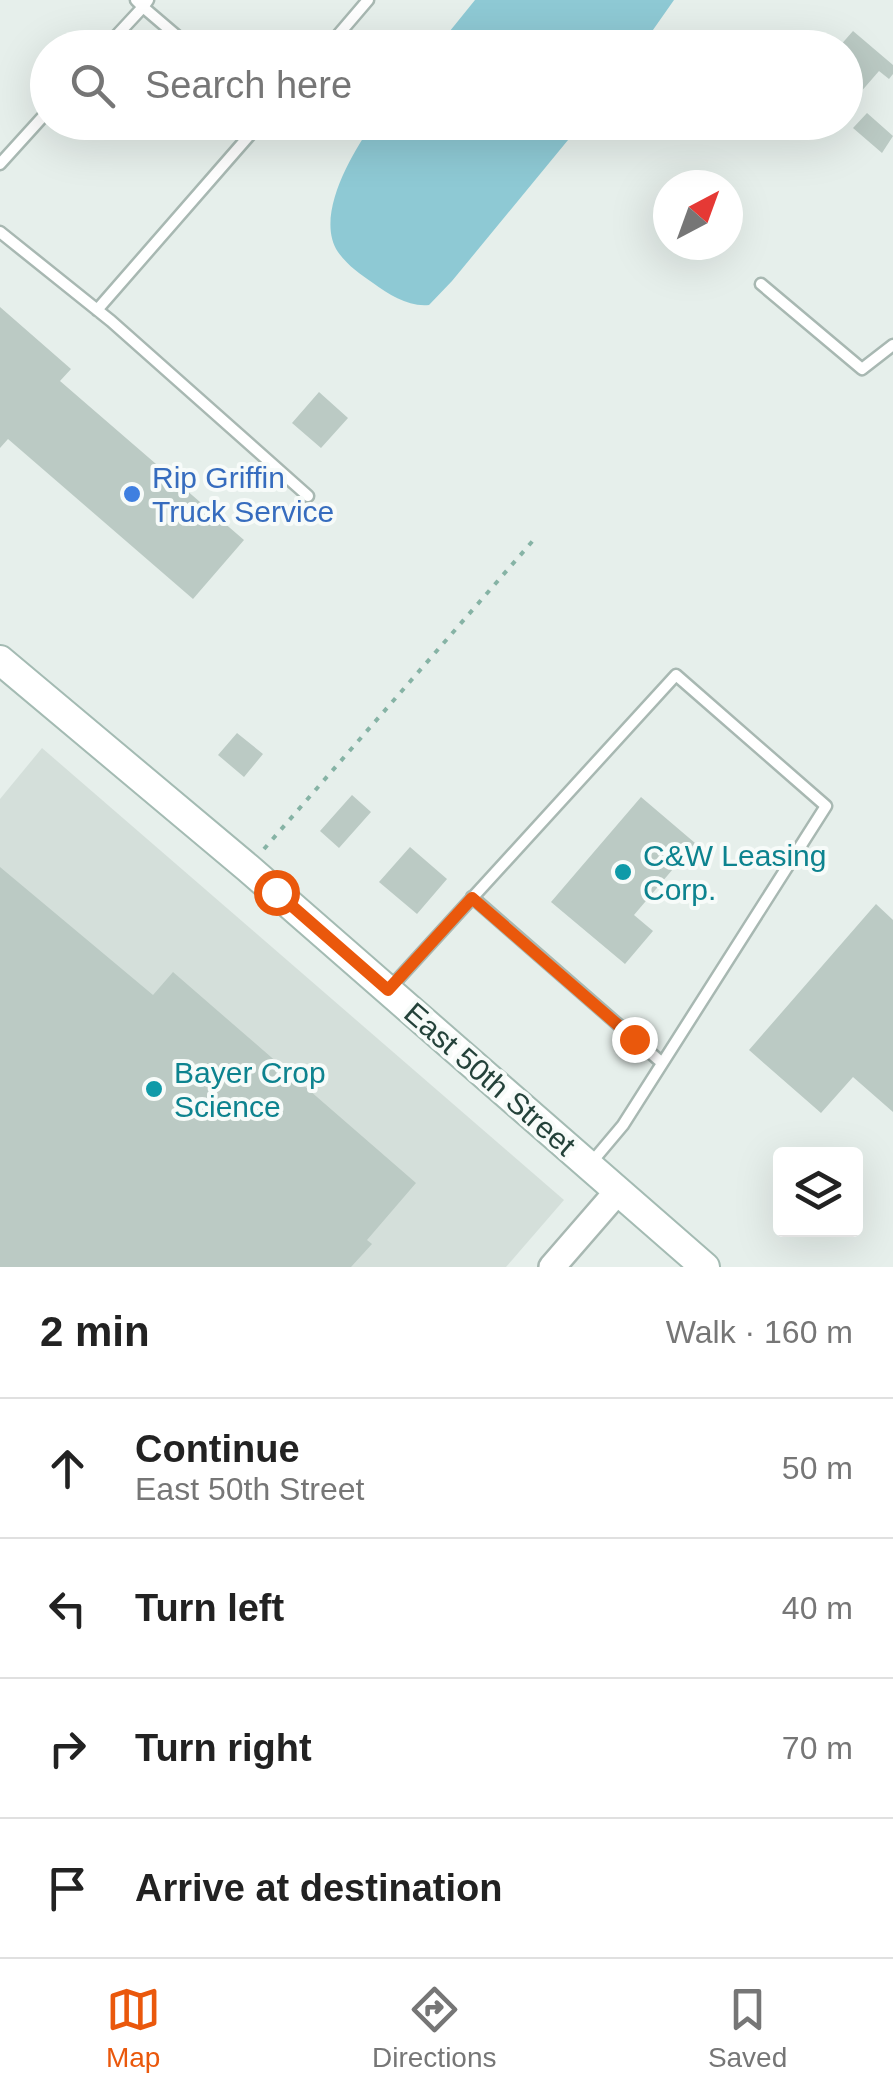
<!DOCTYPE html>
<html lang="en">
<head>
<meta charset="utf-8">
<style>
  :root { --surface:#fff; --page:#f2f2f2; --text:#222; --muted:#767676; --line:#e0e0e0; --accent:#ea580c }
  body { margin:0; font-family:Arial,sans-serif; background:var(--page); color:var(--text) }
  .controls { position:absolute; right:30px; bottom:30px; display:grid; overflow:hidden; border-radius:10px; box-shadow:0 10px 40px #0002 }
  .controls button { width:90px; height:90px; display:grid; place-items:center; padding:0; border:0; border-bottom:2px solid var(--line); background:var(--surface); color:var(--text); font:50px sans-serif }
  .compass { position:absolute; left:653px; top:170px; width:90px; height:90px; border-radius:50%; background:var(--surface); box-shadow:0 10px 40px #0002; rotate:41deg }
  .stop { position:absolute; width:30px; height:30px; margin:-22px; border:8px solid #ea580c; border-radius:50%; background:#fff }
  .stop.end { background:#ea580c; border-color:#fff; box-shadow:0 2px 10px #0008 }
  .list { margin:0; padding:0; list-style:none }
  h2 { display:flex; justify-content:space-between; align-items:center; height:130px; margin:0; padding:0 40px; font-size:42px }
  h2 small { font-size:32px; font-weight:400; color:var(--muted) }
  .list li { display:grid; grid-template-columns:65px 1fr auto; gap:30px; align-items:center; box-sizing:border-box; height:140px; padding:0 40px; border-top:2px solid var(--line) }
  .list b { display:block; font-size:38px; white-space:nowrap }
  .list p { margin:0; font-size:32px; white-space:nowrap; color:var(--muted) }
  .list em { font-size:32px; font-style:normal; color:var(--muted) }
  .icon { flex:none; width:55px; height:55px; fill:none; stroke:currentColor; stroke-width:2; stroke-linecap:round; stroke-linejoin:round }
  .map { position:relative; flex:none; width:893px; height:1267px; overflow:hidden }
  .search { position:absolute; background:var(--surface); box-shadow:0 10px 40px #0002; left:30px; right:30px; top:30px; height:110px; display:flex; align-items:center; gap:25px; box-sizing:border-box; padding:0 35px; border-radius:55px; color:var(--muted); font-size:38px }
  .sheet { height:690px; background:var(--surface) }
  nav { display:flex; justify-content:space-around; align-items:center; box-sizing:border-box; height:140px; border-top:2px solid var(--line); background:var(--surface); font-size:28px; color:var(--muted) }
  nav a { display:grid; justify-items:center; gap:5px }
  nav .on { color:var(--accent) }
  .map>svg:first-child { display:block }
  .built { fill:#d4dfda }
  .water { fill:#8ec9d4 }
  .building { fill:#bbcac4 }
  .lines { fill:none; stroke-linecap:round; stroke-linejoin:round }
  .service-casing { stroke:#a8b8b2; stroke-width:15 }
  .tertiary-casing { stroke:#a8b8b2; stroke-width:30 }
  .secondary-casing { stroke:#a4bbb3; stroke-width:32 }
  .path { stroke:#86b3a5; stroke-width:4; stroke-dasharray:5 8; stroke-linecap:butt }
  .service { stroke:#fff; stroke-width:10 }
  .tertiary { stroke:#fff; stroke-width:25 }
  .secondary { stroke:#fff; stroke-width:28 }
  .route { stroke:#ea580c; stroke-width:12 }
  .shop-dot { fill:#3f7fe0; stroke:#f7fbf9; stroke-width:4 }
  .culture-dot { fill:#0f9aa8; stroke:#f7fbf9; stroke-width:4 }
  .labels { text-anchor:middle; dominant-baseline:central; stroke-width:8; stroke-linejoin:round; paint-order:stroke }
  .shop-label { font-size:30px; fill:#366cbe; stroke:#f7fbf9; text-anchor:start }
  .culture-label { font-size:30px; fill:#0d838f; stroke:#f7fbf9; text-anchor:start }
  .street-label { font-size:30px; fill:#24423a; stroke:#f7fbf9 }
</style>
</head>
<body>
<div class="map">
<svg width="893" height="1267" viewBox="0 0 893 1267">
  <rect width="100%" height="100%" fill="#e6efeb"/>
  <!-- built -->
  <path class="built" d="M42,748L564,1200L506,1267H0V799Z"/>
  <!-- water -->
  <path class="water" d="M475,0H674L641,47H437Z
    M373,123V122L582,123L452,281L429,305C408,307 390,295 373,283C360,274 347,265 338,252C314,216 353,152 373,123Z"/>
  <!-- building -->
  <path class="building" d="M853,31L893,65V74L889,79L879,71L853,101L846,95V48H838Z
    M867,113L893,136L882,153L853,128Z
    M0,307L71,369L60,381L244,540L193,599L8,439L0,448Z
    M319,392L348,418L321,448L292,423Z
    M237,733L263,754L244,777L218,755Z
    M352,795L371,812L339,848L320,831Z
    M641,797L695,843L634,915L653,931L625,964L551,902Z
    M410,847L447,879L417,914L379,882Z
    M0,867L153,995L173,972L416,1183L367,1240L372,1244L351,1267H0Z
    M876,904L893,920V1112L853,1077L821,1113L749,1050Z"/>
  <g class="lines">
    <!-- service casing -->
    <g class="service-casing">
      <path id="service" d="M148,0L143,7L191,48
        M105,48L143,7L136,0
        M327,48L368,0
        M0,164L48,111
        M0,232L111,321L308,496
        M761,284L862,369L893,345
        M97,310L261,122
        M472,897L661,1062
        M389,989L676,675L826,806L623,1125L591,1163"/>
    </g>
    <!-- tertiary casing -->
    <g class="tertiary-casing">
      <path id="tertiary" d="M552,1267L618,1191"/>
    </g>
    <!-- secondary casing -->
    <g class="secondary-casing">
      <path id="secondary" d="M0,660L248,868L705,1267"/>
    </g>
    <!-- path -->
    <path class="path" d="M264,849L537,536"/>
    <!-- service -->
    <use href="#service" class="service"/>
    <!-- tertiary -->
    <use href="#tertiary" class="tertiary"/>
    <!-- secondary -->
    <use href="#secondary" class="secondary"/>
  </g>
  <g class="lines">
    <!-- route -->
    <path class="route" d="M276,892L388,990L472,898L634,1039"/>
  </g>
  <!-- markers -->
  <circle class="shop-dot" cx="132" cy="494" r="10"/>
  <g class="culture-dot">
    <circle cx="623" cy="872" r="10"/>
    <circle cx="154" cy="1089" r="10"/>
  </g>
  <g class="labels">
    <!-- shop labels -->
    <g class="shop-label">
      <text x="152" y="477">Rip Griffin<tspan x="152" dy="34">Truck Service</tspan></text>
    </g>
    <!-- culture labels -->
    <g class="culture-label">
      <text x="643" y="855">C&amp;W Leasing<tspan x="643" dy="34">Corp.</tspan></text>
      <text x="174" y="1072">Bayer Crop<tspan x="174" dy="34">Science</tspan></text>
    </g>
    <!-- street labels -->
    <g class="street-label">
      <text transform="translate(490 1079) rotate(41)">East 50th Street</text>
    </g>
  </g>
</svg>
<div class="controls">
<button><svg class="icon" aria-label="layers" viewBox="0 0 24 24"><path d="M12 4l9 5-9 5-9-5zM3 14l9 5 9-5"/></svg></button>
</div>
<svg class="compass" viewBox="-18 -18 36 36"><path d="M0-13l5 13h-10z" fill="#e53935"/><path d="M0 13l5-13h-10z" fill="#767676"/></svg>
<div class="stop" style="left:276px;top:892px"></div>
<div class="stop end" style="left:634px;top:1039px"></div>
<div class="search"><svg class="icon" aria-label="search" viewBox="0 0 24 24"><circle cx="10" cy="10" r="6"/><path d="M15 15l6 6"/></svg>Search here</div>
</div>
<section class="sheet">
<h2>2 min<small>Walk · 160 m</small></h2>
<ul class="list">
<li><svg class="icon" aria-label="ahead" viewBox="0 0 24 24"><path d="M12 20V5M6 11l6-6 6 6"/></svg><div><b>Continue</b><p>East 50th Street</p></div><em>50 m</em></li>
<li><svg class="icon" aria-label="left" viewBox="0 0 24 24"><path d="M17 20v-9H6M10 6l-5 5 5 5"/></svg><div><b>Turn left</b></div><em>40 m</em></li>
<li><svg class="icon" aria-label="right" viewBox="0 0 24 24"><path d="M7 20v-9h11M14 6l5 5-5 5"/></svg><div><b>Turn right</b></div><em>70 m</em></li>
<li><svg class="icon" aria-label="arrive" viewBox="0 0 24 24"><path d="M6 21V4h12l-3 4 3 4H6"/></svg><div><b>Arrive at destination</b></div></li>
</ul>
</section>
<nav>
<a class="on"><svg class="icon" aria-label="map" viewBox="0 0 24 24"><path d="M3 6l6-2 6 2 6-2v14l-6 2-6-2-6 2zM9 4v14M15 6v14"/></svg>Map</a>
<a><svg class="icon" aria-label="directions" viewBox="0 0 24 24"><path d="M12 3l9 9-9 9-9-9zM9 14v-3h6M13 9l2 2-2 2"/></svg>Directions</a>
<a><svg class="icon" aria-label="saved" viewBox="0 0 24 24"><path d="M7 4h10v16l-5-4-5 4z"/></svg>Saved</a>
</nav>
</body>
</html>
